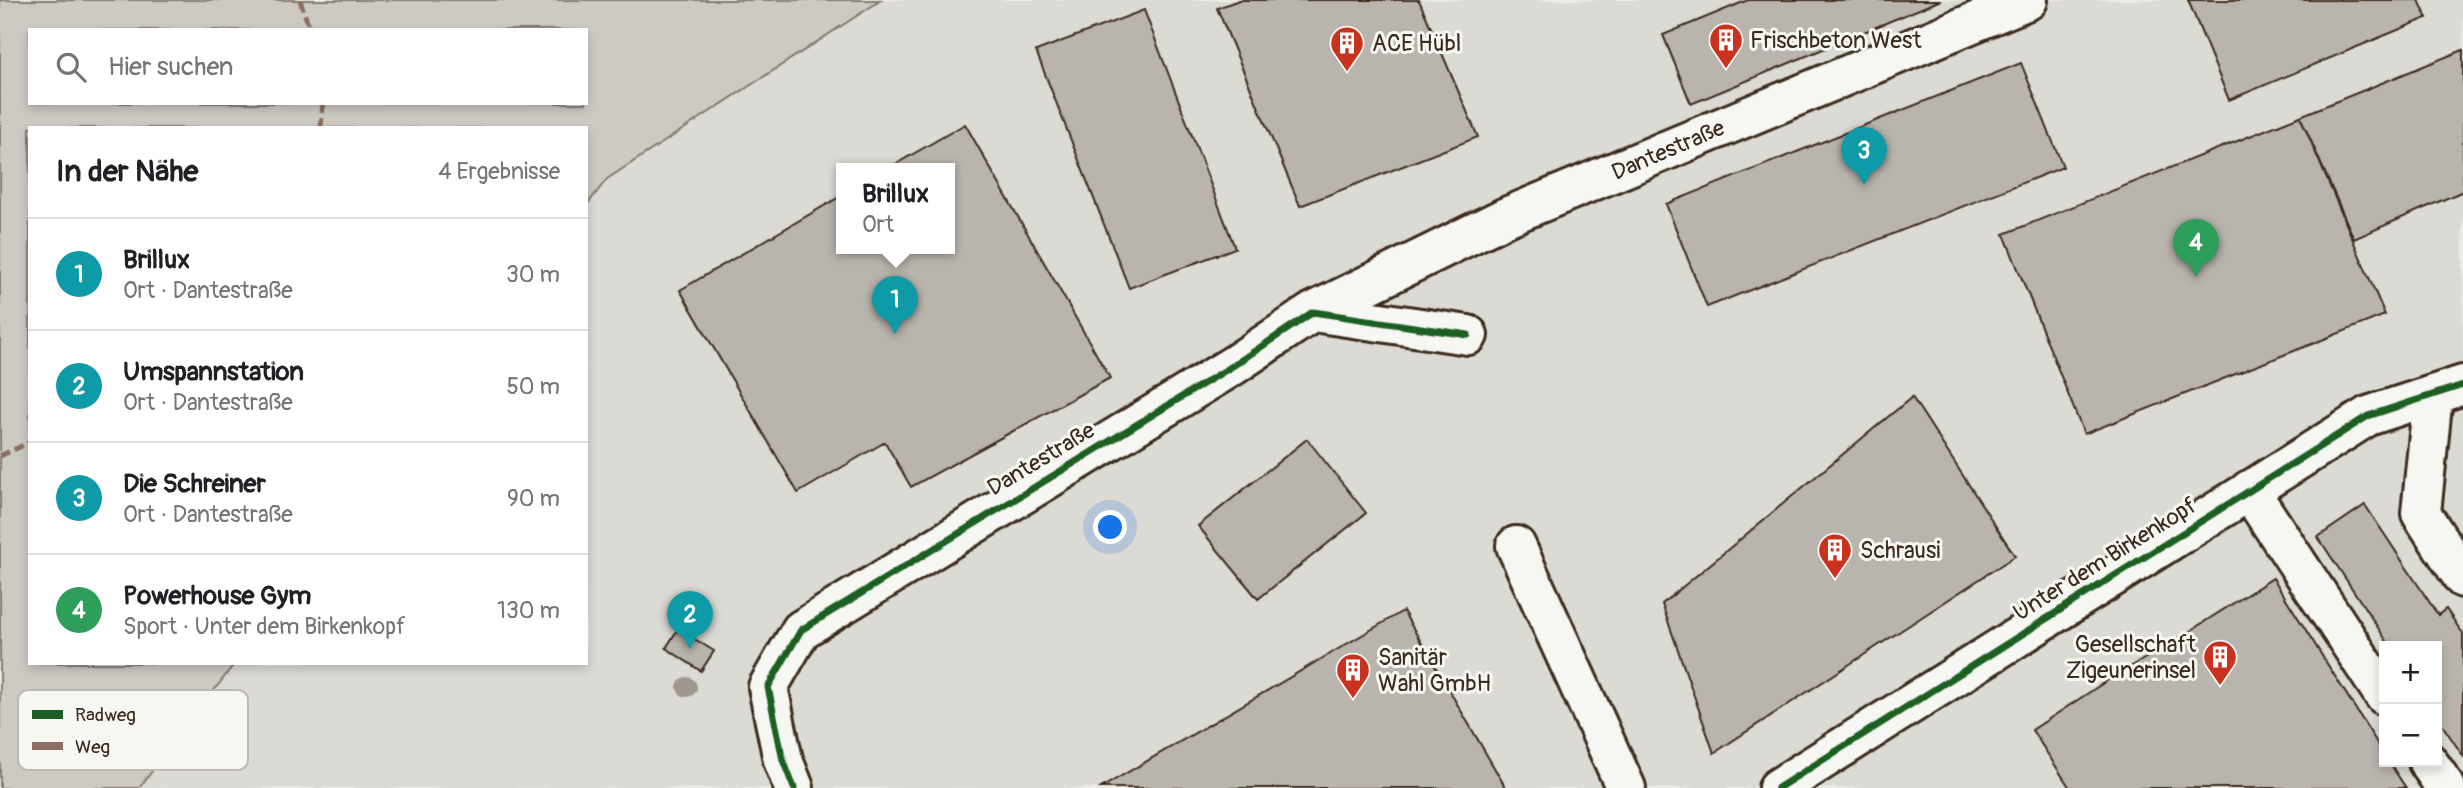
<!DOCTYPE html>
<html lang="de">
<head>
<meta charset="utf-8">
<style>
  :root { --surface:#fff; --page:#f6f6f6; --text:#202124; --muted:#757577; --line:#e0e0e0; --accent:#d93025 }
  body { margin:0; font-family:Pangolin,sans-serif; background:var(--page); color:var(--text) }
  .controls { position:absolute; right:21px; bottom:21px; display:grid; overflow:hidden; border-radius:0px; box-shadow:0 4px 10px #0003 }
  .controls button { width:63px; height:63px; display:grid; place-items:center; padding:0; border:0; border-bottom:2px solid var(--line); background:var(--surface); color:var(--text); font:35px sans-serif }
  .you { position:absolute; left:1111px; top:528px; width:24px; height:24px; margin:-18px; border:5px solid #fff; border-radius:50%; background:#1a73e8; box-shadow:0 0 0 10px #1a73e833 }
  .badge { display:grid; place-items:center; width:46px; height:46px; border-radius:50%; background:var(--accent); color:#fff; font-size:23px; font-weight:700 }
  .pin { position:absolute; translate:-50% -58px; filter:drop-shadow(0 2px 4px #0008) }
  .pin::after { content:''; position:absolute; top:37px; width:24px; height:21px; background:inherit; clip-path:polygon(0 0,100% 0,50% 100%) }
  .popup { position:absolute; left:836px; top:163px; width:119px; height:91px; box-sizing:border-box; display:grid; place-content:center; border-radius:0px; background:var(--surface); filter:drop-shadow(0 2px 5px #0005); font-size:23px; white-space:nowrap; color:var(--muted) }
  .popup b { font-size:26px; color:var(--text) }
  .popup::after { content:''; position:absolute; left:50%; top:100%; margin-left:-14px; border:14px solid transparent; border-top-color:var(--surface) }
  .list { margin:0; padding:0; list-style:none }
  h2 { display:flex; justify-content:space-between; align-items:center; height:91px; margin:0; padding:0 28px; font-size:30px }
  h2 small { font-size:23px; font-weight:400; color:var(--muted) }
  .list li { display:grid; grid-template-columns:46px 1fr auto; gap:21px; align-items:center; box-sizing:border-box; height:112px; padding:0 28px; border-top:2px solid var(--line) }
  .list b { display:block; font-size:26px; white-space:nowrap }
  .list p { margin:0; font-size:23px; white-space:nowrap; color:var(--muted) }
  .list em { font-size:23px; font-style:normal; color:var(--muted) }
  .icon { flex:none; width:38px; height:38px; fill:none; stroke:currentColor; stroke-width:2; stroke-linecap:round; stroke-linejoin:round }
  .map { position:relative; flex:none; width:2463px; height:788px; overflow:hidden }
  .search { position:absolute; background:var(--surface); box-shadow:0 4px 10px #0003; left:28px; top:28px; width:560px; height:77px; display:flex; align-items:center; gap:18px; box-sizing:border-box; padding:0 24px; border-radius:0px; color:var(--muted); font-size:26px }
  .panel { position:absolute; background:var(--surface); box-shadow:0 4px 10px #0003; left:28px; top:126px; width:560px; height:539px; border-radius:0px }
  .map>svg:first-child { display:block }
  .built { fill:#dcdad4; fill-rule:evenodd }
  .green { fill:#cdcac4; stroke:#847a71; stroke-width:2; fill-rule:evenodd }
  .building { fill:#bab4ae; stroke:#3b2a1e; stroke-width:2 }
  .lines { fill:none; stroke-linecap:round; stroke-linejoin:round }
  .minor-casing { stroke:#3b2a1e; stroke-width:44 }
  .minor { stroke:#f6f6f2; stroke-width:38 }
  .quiet { stroke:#8d6e63; stroke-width:5; stroke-dasharray:10 5; stroke-linecap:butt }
  .cycleway-casing { stroke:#f6f6f2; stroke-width:11 }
  .cycleway { stroke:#1b5e20; stroke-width:7 }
  .tree { fill:#9f968f }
  .labels { text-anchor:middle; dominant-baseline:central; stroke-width:6; stroke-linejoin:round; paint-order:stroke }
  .poi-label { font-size:23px; fill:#3b2a1e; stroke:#f6f6f2; text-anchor:start }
  .street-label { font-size:23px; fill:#3b2a1e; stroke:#f6f6f2 }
  .key { fill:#f6f6f2; stroke:#beb9b2; stroke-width:2 }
  .key-label { font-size:19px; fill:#3b2a1e }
</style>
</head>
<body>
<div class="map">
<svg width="2463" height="788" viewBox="0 0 2463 788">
  <rect width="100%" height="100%" fill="#ebeae5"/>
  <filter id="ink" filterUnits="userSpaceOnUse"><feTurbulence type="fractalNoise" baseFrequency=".0143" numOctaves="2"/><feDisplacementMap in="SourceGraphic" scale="14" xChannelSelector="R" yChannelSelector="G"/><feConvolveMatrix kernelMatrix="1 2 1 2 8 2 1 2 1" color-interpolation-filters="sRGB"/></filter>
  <g filter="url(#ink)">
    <!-- built -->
    <path class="built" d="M881,0H2463V788H139L235,663H586V206L607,179ZM841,168H949V248H841ZM2384,646H2437V762H2384Z"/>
    <!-- green -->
    <path class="green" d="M0,0H881L607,179L586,206V128H30V663H235L139,788H0ZM30,30H586V103H30Z"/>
    <!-- building -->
    <path class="building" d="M1239,0H1419L1478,137L1300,206L1217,8Z
      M1748,0H1941L1691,104L1663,35Z
      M2188,0H2419L2427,18L2229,100Z
      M1144,10L1235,248L1129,288L1036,51Z
      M2463,50V191L2354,239L2300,116Z
      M2021,63L2063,167L1707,307L1666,204Z
      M2300,116L2385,315L2084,434L2004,234Z
      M965,124L1110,378L911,487L885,442L798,493L680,290L841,196V248H949V168H889Z
      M1912,397L2015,556L1714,753L1662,604Z
      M1307,439L1366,513L1258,599L1198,526Z
      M2365,505L2438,615L2446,609L2463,634V756L2437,717V646H2390L2318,537Z
      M2273,578L2384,754V762H2389L2406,788H2070L2032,730L2108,680L2168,645Z
      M1403,611L1506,788H1101Z
      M678,629L714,651L701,671L666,648Z"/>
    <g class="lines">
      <!-- minor casing -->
      <g class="minor-casing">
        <path id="minor" d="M1313,312L1506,217L2028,0
          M2433,395L2421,513L2463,578
          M2249,490L2384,695
          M1516,546L1626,788
          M2428,762L2446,788
          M794,788L783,760L768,687L801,630L1234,365L1313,312L1468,335
          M1778,788L2368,416L2463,385"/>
      </g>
      <!-- minor -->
      <use href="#minor" class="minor"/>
      <!-- quiet -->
      <path class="quiet" d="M300,0L310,30
        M321,128L323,103
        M0,456L30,442"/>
      <!-- cycleway casing -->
      <g class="cycleway-casing">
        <path id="cycleway" d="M794,788L783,760L768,687L801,630L1234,365L1313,312L1468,335
          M1778,788L2368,416L2463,385"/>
      </g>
      <!-- cycleway -->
      <use href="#cycleway" class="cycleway"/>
    </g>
    <!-- trees -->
    <circle class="tree" cx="687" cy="687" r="10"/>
  </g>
  <!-- icons -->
  <defs>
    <g id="building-pin" transform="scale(1.75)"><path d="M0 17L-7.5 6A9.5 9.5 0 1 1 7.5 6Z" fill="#c8321e" stroke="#f6f6f2"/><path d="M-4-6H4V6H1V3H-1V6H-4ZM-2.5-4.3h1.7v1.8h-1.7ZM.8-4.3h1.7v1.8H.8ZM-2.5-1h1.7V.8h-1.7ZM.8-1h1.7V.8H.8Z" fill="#fff"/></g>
  </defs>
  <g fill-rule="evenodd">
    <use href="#building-pin" x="1726" y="40"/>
    <use href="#building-pin" x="1347" y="43"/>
    <use href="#building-pin" x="1835" y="550"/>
    <use href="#building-pin" x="2220" y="657"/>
    <use href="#building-pin" x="1353" y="670"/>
  </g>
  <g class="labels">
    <!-- poi labels -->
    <g class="poi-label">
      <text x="1750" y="40">Frischbeton West</text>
      <text x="1372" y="43">ACE Hübl</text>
      <text x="1860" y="550">Schrausi</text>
      <text x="2196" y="644" text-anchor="end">Gesellschaft<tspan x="2196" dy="26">Zigeunerinsel</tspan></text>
      <text x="1378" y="657">Sanitär<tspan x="1378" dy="26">Wahl GmbH</tspan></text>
    </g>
    <!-- street labels -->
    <g class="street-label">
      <text transform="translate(1668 150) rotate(-23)">Dantestraße</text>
      <text transform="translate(1041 459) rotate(-31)">Dantestraße</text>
      <text transform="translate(2105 559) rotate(-32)">Unter dem Birkenkopf</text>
    </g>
  </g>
  <!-- legend -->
  <rect x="18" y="690" width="230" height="80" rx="10" class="key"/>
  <rect x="32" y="710" width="31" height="9" fill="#1b5e20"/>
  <rect x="32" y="742" width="31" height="8" fill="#8d6e63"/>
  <g class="key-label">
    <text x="75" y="721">Radweg</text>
    <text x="75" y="753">Weg</text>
  </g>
</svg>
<div class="controls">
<button>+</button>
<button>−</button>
</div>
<div class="you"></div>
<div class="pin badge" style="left:895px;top:334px;background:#0f9aa8">1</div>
<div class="popup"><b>Brillux</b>Ort</div>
<div class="pin badge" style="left:690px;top:649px;background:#0f9aa8">2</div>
<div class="pin badge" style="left:1864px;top:185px;background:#0f9aa8">3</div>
<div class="pin badge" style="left:2196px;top:277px;background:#2e9e5b">4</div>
<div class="search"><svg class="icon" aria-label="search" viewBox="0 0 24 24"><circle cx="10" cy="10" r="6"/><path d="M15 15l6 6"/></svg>Hier suchen</div>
<section class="panel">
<h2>In der Nähe<small>4 Ergebnisse</small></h2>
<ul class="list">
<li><span class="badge" style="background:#0f9aa8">1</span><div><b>Brillux</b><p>Ort · Dantestraße</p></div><em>30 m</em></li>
<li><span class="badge" style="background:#0f9aa8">2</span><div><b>Umspannstation</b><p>Ort · Dantestraße</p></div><em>50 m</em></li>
<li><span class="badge" style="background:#0f9aa8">3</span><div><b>Die Schreiner</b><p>Ort · Dantestraße</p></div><em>90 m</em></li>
<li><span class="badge" style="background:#2e9e5b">4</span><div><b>Powerhouse Gym</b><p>Sport · Unter dem Birkenkopf</p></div><em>130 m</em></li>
</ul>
</section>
</div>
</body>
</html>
